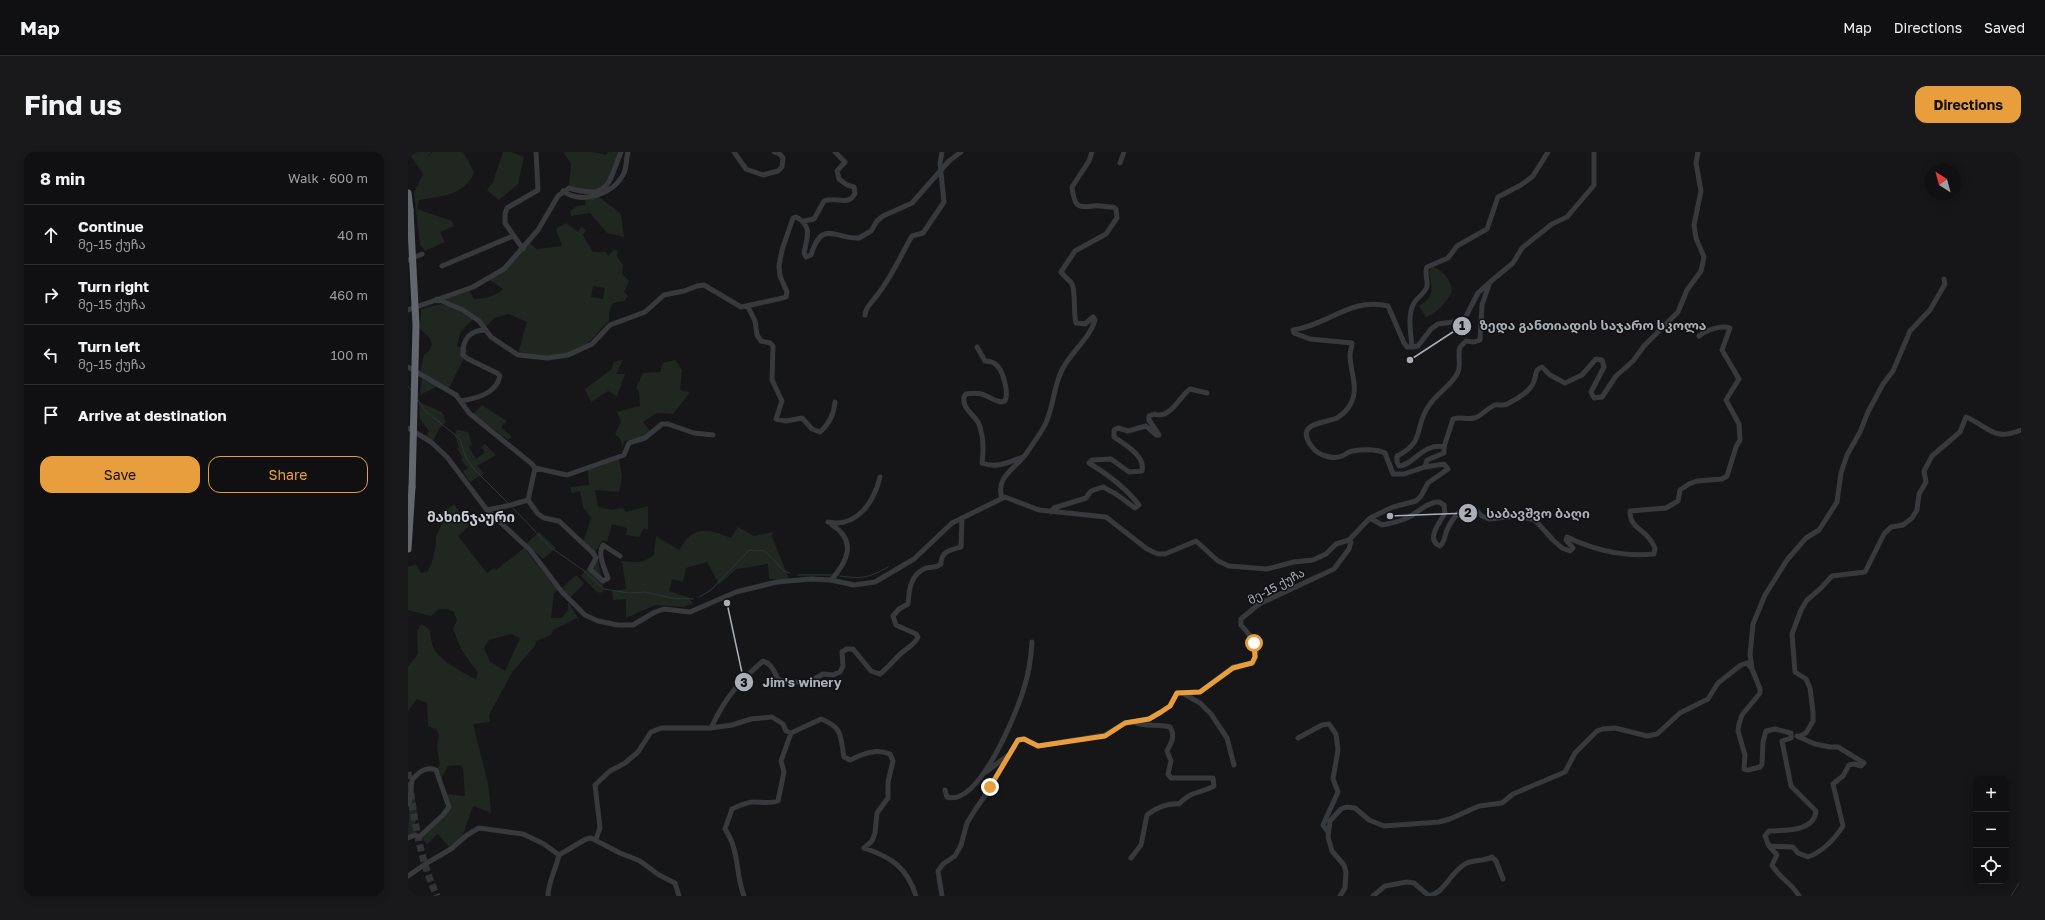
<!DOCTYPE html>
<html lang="en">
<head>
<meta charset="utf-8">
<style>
  :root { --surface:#101012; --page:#19191b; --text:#f1f3f6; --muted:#9c9d9f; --line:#303032; --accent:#e99e3d }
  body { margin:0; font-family:"Golos Text","Noto Sans Georgian",sans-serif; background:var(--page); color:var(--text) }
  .controls { position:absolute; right:12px; bottom:12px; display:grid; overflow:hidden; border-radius:8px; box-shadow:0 2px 10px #0003 }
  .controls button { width:36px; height:36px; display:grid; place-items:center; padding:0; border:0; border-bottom:1px solid var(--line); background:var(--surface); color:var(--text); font:20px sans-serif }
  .compass { position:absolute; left:1517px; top:12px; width:36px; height:36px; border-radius:50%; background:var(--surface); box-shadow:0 2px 10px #0003; rotate:324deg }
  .stop { position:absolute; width:12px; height:12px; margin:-9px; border:3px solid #e99e3d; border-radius:50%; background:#fff }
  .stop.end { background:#e99e3d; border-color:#fff; box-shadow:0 1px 4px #0008 }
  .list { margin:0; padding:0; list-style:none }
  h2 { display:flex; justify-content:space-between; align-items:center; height:52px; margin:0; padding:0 16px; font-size:17px }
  h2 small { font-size:13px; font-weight:400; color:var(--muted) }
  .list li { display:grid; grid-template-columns:26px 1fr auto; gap:12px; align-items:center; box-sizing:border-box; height:60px; padding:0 16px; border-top:1px solid var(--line) }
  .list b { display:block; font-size:15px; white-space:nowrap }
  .list p { margin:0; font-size:13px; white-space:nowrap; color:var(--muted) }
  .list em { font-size:13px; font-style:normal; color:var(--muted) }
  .actions { display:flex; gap:8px; padding:12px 16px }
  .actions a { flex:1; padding:9px 0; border:1px solid var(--accent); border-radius:12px; text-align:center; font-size:14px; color:var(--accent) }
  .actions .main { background:var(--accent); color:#111 }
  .icon { flex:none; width:22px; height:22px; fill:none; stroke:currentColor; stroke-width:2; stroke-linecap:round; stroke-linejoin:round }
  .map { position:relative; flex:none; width:1613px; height:744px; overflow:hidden; border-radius:12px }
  header { display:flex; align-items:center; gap:24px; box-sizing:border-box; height:56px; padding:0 20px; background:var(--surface); border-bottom:1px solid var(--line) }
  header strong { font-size:19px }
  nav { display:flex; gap:22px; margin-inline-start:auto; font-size:14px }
  .intro { display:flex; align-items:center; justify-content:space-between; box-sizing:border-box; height:96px; padding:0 24px }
  h1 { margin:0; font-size:28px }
  .button { padding:10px 18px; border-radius:12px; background:var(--accent); color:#111; font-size:14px; font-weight:700 }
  main { display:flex; gap:24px; padding:0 24px }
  aside { flex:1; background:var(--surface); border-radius:12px; box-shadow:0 2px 10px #0003 }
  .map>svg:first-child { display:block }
  .green { fill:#202720; fill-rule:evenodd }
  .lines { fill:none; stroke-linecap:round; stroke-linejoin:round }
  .stream { stroke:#2d363b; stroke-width:1 }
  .highway-tunnel { stroke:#333438; stroke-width:7; stroke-dasharray:7 3.5; stroke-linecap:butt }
  .minor { stroke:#37393d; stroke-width:5 }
  .highway { stroke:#63676d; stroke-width:7 }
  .highway-bridge { stroke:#63676d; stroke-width:7 }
  .route { stroke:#e99e3d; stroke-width:5 }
  .labels { text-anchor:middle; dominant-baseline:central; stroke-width:3; stroke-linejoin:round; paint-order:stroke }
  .street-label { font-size:12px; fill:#a9aeb7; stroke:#111113 }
  .quarter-label { font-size:14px; font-weight:bold; fill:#c9cdd3; stroke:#111113 }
  .leader { fill:none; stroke:#a9aeb7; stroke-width:1.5 }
  .callout-dot { fill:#a9aeb7; stroke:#111113; stroke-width:1.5 }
  .mark-label { font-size:12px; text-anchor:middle; font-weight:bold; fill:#111 }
  .callout-label { font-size:13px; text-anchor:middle; font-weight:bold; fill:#a9aeb7; stroke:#111113; stroke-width:3; stroke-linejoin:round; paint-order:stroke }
</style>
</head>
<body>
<header>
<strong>Map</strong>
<nav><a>Map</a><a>Directions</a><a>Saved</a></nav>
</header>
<div class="intro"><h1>Find us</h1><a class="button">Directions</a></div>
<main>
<aside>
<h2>8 min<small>Walk · 600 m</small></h2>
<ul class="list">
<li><svg class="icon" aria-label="ahead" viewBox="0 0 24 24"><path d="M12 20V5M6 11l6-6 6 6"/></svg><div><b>Continue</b><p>მე-15 ქუჩა</p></div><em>40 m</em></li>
<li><svg class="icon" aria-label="right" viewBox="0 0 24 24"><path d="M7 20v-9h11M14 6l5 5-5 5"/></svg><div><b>Turn right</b><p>მე-15 ქუჩა</p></div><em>460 m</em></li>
<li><svg class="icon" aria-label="left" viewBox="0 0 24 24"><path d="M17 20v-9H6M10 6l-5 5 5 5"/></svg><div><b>Turn left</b><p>მე-15 ქუჩა</p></div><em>100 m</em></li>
<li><svg class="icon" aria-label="arrive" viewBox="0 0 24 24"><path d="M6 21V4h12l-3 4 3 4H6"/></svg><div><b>Arrive at destination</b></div></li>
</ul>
<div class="actions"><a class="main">Save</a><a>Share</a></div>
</aside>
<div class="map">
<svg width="1613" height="744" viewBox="0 0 1613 744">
  <rect width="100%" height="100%" fill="#161618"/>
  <!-- green -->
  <path class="green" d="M0,0H23L19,5L25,0H55L66,20C57,44 33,44 11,48L9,57L44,69L46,74L32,80L37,90L17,99L12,93L6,41L15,22Z
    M95,0H103L116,5L110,32L91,48L79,38L85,30Z
    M155,0H186L198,3L200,0H210C206,15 200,41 180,40C174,40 167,36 161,35L163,12Z
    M187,42L213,62L216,85L199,81L182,61L163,64L162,59L169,54L177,53L178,43Z
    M158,71L170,80L173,75L178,78L175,83L185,100H198L200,104L206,98L210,99L209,105L215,113L214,122L221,129L216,140L220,144L216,149L205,151L201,160V169C193,175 189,183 182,189C161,208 136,204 110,202L119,170L101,162L86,166L77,176L71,167L34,148L61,138L66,147C76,147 88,144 95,137L82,128L121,91L129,97L154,94L148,77ZM185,134L197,136L195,147L183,145Z
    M1024,115C1033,116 1047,131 1043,141C1039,150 1027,163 1018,165L1011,154C1028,144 1024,136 1021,120Z
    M33,152L54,160L65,167L53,179L49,194L60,198L41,236L12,220L16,203L22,198L24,192L22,186L12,177L13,157Z
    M215,208L208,222H217L209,244L200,239L183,250L177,237L203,218L206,210Z
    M267,208L274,218L272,238L281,240L280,243L265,262L249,261L235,270L243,280L236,285L217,289L211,301L214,293L212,286L207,283L213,269L209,260L232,254L231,240L228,236L235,221L252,220L255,211Z
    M14,225L30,234L12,243Z
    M11,250L34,260L38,270L31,277L25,289L19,284L21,279L12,267Z
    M74,253L99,269L93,275L104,285L100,288L65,262Z
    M49,278L60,280L64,292L61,295L68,307L77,300L73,295L77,292L88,303L69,314L76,321L62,330L55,320L60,316L53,308L55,306L49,297L51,295L47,283Z
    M211,307L214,325L211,340L187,338L190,355L204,358L215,356L218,360L240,354V378L236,376L231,385L218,383L219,376L204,372L199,390L194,388L188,399L196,439L192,441L188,439L173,424L187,407L175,391L183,366L175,355L172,339L164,341L162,335L181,333L180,318Z
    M46,352L61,374L50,384L79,421L86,416L88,418L116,396L150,438L146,441L143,466H154L160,458V450L172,469L169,466L145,478L143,483L128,489L127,494L104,520L81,563L82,570L65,572L80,631L83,661L65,654L53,688L43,697L30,682L19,692L13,685L40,655L37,642L57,644L55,616L52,613L40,614L33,627L28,618L32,613L29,595L31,583L28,577L20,574L19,551L9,547L0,559V515L10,502L9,479L13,472L21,477C23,483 23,490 25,495C28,506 58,523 68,527L70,521L53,497L45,477L49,468L46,460L39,457H31L23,464L0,458V415L8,412L13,421L20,419L24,410L28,394V385L35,369L31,363ZM103,482L112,486L97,519L82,510L76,496L81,488Z
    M330,375L346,384L365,380L364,385L381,427H361L360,412L329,417L311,432L299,410L278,416L275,430L264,427L261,439L280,445L285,452L275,455L247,453L218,466V447L205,448L204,439L218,437L214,409C227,411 236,411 246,403L248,384L271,398C285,373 299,376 323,386Z
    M131,380L148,396L135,407L118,392Z
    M168,423L176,431L163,445L154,436Z
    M9,623L5,633L10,664L5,677L9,683L0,685C0,679 1,671 1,666C1,652 0,635 9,623Z"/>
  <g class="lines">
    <!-- stream -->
    <path class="stream" d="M0,234L4,239
      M10,248L18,260L22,263
      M25,265L52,287L58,306L66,317L100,351
      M105,356L142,395L175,418L196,437L220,441L237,440L263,446L285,447
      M390,423H423
      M432,424C455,427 460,426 480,415
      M291,445L303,438L341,398L357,399L376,419L382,421
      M1603,744L1611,731"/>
    <!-- highway-tunnel -->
    <path class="highway-tunnel" d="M0,620C5,661 11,706 29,744"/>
    <!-- minor -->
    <path class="minor" d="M326,0L338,17L355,23L370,19L374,15L375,6L372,2L366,0
      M712,11L716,0
      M155,39C174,53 206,42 216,21C219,14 218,7 220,0
      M396,69L406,67L416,49C428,44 441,55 447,41L446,35L439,33L431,27L429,19L437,10L427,0
      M115,97L97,71V62L99,56L130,38L128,0
      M0,108L14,102
      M34,114L105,84
      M1082,130L1105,111L1114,96L1144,72L1159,65L1182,38L1186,33V0
      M29,147L55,158L71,169L83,185L110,203L140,206L160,203L184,192L202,173L237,160L256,143L276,139L289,134L296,133L333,155L375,146L378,145L379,140L372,124L371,114L374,98L385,66L388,65C405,74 399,85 396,101L398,105L403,103C414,66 429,88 451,86L463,79L469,69L475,64L504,51L541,9L553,0
      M340,155L347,169L349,183L353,189L362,191L365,194L364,228L374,249L368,267L378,269L394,266L404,277L412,280C421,272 426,263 427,250
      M0,158L65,135L96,117L130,78L150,44L161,36C201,48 200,32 213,0
      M457,163C457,155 466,148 470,142C484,124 493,103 504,84L515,81L536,50L532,11L534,0
      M885,178L886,181L902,187L944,191C944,195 942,199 942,203C942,221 953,239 940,256C938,259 932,264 929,266C914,272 886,271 904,295C910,303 924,308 934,304C937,303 941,299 945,299C954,297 969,297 977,301L985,322H996L1017,315
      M885,178C921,173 942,145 980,154L996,191L999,195H1004
      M569,195L577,209C579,209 584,210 586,211C595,216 601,240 597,249L593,250C576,246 580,239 558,242L556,245C554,257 566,262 571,272C576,286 576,297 574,311C588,317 601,310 615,305
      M0,215L48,243L61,261L124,312L127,316L120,348L130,362L136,366L151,369L185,401L188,406L182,417L195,429L200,426C197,417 189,403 195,393L212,404
      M53,249C69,246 88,242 92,224L89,221L60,207L55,203C54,188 62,178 77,178
      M0,276L23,290L39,305L79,358L122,398L154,440L177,463L190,469L210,473H225L247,460L256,457L282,460L328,440L369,430L403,427L423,428L446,433L467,430L506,407L544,371L597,345L631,358L698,365L739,397L750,402H757L788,389L810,409L821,414L859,417L886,410L905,408L918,402L928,392L941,388L962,366L985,355L1008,349L1013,344L1020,331L1040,317L1036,312L1017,315L1019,308L1036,301V295C1015,290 1005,314 991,314L989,310V304C1019,289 1005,274 1022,252C1030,241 1043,233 1049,222C1054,215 1049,203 1052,195L1058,189L1066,190L1072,188L1074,153L1082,130L1070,141L1057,166L1053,169L1030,172L1023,177L1010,194L1004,195C1003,182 999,163 1006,151C1010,144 1017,142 1019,134C1020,127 1016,121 1019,115L1040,106L1049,94L1079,77L1090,45L1113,33L1125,24L1140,0
      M1036,295L1045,267C1052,264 1059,268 1066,266C1074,264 1079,256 1087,253C1092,252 1096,255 1101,251C1109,247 1124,238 1126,229C1129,222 1126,218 1134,215L1142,223L1157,231L1174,223L1188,207L1194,208L1196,215L1183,240L1186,246L1194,245L1208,224L1225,209L1236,194L1270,160L1279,138L1293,119L1296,105L1288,86L1286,73L1293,39L1288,11L1290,0
      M127,316L159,323L216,303L221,291L237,286L254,272H260L286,281L305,283
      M594,346C587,325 607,317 618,302C623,294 637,276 639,268C646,251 646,232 655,216C664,199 682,186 687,168L685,165L677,172L668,171C665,159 668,142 664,132C661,127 656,125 653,120L667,99L698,82L709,66L708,57L705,55C699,55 692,53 685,54C668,57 666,52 664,35L681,9L684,0
      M79,358L103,353L120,348
      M643,360L646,356L678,346L683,339L695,335L708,342L727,356L731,353C718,336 699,322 681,311L684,308L703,307L721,320L734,319C738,304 716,292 706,285V278L710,276L720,279L738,274L748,283H751L741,268V264L746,262C762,268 772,244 782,237L799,241
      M962,366L974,373C983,371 993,370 1001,365C1010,360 1021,349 1031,350L1036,353L1037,361C1032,370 1017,388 1032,394C1038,389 1036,382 1040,376C1043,369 1054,354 1062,353L1074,364L1081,367L1109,364L1127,368L1145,388L1154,396L1162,399L1165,396L1158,388L1159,385C1186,398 1216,405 1246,402L1247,396C1245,392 1243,388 1240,385C1231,375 1222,374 1222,359L1258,356L1270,349L1272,338L1281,332L1289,329L1314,327L1319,324L1328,295L1332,288L1331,272L1318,248L1331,227L1314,198L1322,176C1313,173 1298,178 1291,184
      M420,370C449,376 466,350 472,325
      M423,428C440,409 449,389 424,373
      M1344,516L1342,503L1345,472L1357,443L1379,408L1398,386L1411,378L1429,350L1433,321L1439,303L1452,280L1460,260L1475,232L1485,219L1502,179L1522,158L1537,132L1536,127
      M776,542L792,551L803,562L819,586L826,613
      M303,576C317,546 330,531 355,509C365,512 366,521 371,528L381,530H401L415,522L425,523L432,520L435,514L434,500L439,497H445L463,519L472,522C481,515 487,506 496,499C502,494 506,493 510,485L508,482L488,473L485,464L491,457L500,452C501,439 502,422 518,416C523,415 528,416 533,412C533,399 542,398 553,395L554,366
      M1390,585L1398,581L1405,569V560L1402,536L1398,527L1387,520L1384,482L1393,458L1399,448L1412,437L1424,424L1457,420L1476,382L1483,375L1495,373L1504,366L1509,358L1511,342L1518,330L1516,319L1524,304L1552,280L1558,265C1580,274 1585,290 1613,278
      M890,586L914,573L921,572L928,582L930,598L925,627L930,640L915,673L920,680
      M578,620L599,604
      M537,638L539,645C571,655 609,560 616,536C621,521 623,506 624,490
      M0,652L2,647L4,628C10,621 17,614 28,618L41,655L35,663L11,685L7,683L0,686
      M188,687L192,676L187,633L202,619L217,611L230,600L243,580L253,576H303L324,573L343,567L364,565L375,572L378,579L383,581L413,567C436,576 432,585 436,605L442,608C455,602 467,596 482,602L485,609L480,630V646L469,661L467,681L464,689L456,696C483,705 499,715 508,744
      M1361,694L1385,695L1390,701L1400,705C1416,699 1426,688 1435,674L1425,632L1435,624L1441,613L1446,612L1453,614L1456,611L1430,595H1422L1407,592L1389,584
      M723,706L733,693L739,663C748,656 759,651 771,652C784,638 792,642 806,634L805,626H763L760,622L763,609L759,599C763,590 768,585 762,575C748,571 739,576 725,570
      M0,724L19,711L43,697L59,683L71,676L115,682L136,692L151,703
      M140,744C140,730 148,717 151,703L178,687L183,686L212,701L232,709L251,723L267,731L271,744
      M336,744C327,721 332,699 317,677L324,657C331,654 338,650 346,650C354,650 361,652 370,649L376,620L373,609L383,581
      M534,744L530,719L535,712L547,704L553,693L559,671L567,658L578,642L610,588L616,587L630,594L697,583L717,571L741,567L753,560L762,554L769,541L792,540L825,515L845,511C854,496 842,483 833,473V467L851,452L926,417L941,397L943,390L941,388
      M932,744L937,736L938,720L936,713L924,699L920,685L922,669L933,657L939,655L947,656L961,668L976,674L1031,670L1042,667L1071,654L1094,651L1105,642L1157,620L1167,601L1189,579L1195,577L1207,576L1239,584L1249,582L1272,561L1300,547L1310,531L1333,513L1339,511L1344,517L1352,537V541L1334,563L1331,572L1330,579L1337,603L1336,617L1340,618L1352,615L1354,612L1355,590L1358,579L1367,577L1383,581V586L1374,589L1383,634L1408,659C1406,680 1377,678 1361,679L1357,684L1361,694L1369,703L1364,713C1371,726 1384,731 1391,744
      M965,744L977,734L999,730L1006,731L1021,744C1038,740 1043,718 1059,711C1067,708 1076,709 1084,705L1088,709L1095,727"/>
    <!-- highway -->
    <path class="highway" d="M0,41L2,58
      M0,397L4,335"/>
    <!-- highway-bridge -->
    <path class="highway-bridge" d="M2,58L8,173L4,335"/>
  </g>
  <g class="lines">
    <!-- route -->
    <path class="route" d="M582,635L610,588L616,587L630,594L697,584L717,571L741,567L753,560L762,554L769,541L792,540L825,516L844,511L847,505L846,491"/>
  </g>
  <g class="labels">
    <!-- street labels -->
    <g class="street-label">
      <text transform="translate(868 434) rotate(-28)">მე-15 ქუჩა</text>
    </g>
    <!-- quarter labels -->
    <g class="quarter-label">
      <text x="63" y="364">მახინჯაური</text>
    </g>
  </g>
  <!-- callouts -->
  <path class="leader" d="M1002 208L1054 174M982 364L1060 361M319 451L336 530"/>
  <g class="callout-dot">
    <circle cx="1002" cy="208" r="4"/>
    <circle cx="982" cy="364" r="4"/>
    <circle cx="319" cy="451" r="4"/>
    <circle cx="1054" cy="174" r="10"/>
    <circle cx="1060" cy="361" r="10"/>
    <circle cx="336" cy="530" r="10"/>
  </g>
  <g class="mark-label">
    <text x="1054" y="178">1</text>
    <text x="1060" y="365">2</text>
    <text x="336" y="535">3</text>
  </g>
  <g class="callout-label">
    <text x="1185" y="178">ზედა განთიადის საჯარო სკოლა</text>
    <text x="1130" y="366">საბავშვო ბაღი</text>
    <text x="394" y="535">Jim's winery</text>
  </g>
</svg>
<div class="controls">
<button>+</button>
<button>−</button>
<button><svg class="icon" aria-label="locate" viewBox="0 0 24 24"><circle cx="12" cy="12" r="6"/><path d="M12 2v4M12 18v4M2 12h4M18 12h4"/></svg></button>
</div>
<svg class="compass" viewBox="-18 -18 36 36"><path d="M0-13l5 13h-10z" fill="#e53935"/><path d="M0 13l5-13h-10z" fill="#9c9d9f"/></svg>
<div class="stop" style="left:846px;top:491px"></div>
<div class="stop end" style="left:582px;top:635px"></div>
</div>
</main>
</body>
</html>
